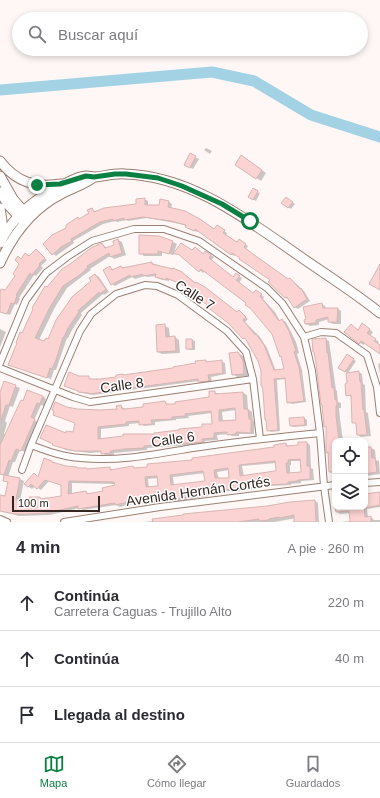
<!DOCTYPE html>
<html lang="es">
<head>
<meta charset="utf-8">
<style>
  :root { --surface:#fff; --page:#f2f2f3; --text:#2b2b33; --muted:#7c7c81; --line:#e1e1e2; --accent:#0b8043 }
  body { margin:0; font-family:Arial,sans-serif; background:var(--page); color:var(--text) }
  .controls { position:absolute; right:12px; bottom:12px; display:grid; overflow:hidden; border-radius:8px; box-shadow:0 2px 6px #0003 }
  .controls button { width:36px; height:36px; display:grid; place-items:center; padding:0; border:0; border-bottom:1px solid var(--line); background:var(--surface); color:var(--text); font:20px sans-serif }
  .scale { position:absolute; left:12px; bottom:10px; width:88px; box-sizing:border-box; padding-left:4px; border:2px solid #312621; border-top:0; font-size:11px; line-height:14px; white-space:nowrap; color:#312621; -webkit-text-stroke:3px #fff; paint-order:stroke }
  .stop { position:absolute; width:12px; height:12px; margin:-9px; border:3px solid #0b8043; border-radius:50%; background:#fff }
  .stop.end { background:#0b8043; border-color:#fff; box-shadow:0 1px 4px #0008 }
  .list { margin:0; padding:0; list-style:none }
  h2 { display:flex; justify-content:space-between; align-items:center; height:52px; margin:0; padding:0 16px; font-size:17px }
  h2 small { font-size:13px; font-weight:400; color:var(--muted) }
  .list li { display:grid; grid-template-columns:26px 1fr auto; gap:12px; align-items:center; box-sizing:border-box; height:56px; padding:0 16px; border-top:1px solid var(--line) }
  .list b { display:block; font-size:15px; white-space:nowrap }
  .list p { margin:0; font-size:13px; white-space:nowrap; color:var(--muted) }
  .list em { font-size:13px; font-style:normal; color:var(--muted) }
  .icon { flex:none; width:22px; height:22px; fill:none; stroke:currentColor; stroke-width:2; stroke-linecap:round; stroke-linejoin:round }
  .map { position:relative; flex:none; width:380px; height:522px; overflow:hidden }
  .search { position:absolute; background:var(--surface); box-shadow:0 2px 6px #0003; left:12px; right:12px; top:12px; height:44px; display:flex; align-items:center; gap:10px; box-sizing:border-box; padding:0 14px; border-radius:22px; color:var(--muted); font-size:15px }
  .sheet { height:220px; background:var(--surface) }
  nav { display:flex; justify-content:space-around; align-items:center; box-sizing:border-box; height:56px; border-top:1px solid var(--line); background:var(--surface); font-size:11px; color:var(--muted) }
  nav a { display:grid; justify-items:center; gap:2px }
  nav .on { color:var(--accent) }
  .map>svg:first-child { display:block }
  .shadow { fill:#0003; fill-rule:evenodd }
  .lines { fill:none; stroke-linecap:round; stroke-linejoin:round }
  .river { stroke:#a2d2e4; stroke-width:11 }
  .building { fill:#fbd3d2; stroke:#d7b6b4; fill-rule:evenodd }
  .street-casing { stroke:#9b7f73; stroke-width:8 }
  .secondary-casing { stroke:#9b7f73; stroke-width:11 }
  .street { stroke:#fff; stroke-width:6 }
  .secondary { stroke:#fff; stroke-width:9 }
  .route { stroke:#0b8043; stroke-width:5 }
  .labels { text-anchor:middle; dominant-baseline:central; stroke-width:3; stroke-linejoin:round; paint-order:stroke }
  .street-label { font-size:14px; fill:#312621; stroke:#fff }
</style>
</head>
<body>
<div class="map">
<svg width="380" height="522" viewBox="0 0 380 522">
  <rect width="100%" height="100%" fill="#fef7f5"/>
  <!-- shadow -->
  <path class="shadow" d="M206,148L212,151L210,154L204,150Z
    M191,155L199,159L193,169L185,165Z
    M246,159L266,173L261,181L236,165Z
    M253,190L260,193L256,201L249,197Z
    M144,199L148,201V206H159L160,200L169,202L172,204L171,209L214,230L217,226L227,233L226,235L238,243L239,240L248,246L246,249L289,280L290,279L293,281L304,291L310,301L298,309L294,307L289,299L285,298L271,280L241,258L236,254L234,256L231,254L199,230L197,232L186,227L187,226L175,223L147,218L128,221L126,220L117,222L115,221L103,224L73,241L74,243L56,256L53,254L67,228L78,218L80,220L91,214L92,209L96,212L137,205Z
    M289,200L295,204L291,209L288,207Z
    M118,240L122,242L126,255L114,259L110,256L90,269L91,270L84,275L67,288L54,309L39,340L45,343L49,340L92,281L95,275L99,277L109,292L104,295L103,294L81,313L82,315L72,330L68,338H67L56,370H54L51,379L13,366L23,334L48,288L102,244L107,248L115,246Z
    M173,242L177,244L173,255L162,252V256H144L140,253Z
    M198,250L204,254L205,252L214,257L211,261L233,278L239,276L242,278L239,283L254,294L259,293L264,297L263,299L275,312L280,321L282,320L286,322L296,342L299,353L297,354L302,370L306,402L292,404L288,402L286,379L277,380L280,431L271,432L268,430L262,371L259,361L247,339L199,296L189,288L170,278L169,281L159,279L156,276L147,277L145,276L135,279L132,277L115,286L112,284L110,267L114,270L121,267L124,268L152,263L185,275L237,313L242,314L248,319L245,322L260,337L267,348L276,371L285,370L282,357L273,333L247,303L205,271L203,273L181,255L175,254Z
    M39,253L47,260L41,266L43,268L36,276L34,275L19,298L20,299L17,305L15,304L10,315L0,312V300L16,276L21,264L18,257L22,259Z
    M322,304L325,306L326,309H338L341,311V324H333L329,322V319L319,322V325L310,326L306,324Z
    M165,326L169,328L170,337H175L179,340L180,353L162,354L158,352Z
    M366,327L373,332L370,336L379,342L377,344L380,345V353L365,343L364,345L360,343L346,332L358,331Z
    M0,329L6,332L0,347Z
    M325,339L329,341L336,390L337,391L338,402L341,403V408H339L340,419L343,441H335V478L333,477V473L330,472L329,453L327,452V427L325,426Z
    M187,340H192L195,341V350H190L187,349Z
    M238,353L243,356L247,364L248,376L237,377L233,374Z
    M347,356L356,361L348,373L358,372L362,374L363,384L365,385L366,412L368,413L371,436L361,437L358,435L357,424L353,422L352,397L347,395L348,384L347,372L339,368Z
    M206,361L209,363L221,361L225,363L226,374L211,377L212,382L202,383L199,381L93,395L82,393L79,392V377L100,380L174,369Z
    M380,363V375L378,364Z
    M5,382L20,388L13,407L10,406L5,421L7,423L4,434H6L24,402L43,396L46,399L44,406L41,405L34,420L38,422L25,452L20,450L15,462H13L8,477L20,479L24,481L20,501H30L40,498L44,500L62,497V485L49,481L41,490L35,486L32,489L25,484L34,474L39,477L52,462L66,467L87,469L110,468L113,470L133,467L136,469L275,448L286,444L290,447L299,446L307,443L310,445L311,468L313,469L314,480L301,481V483L291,484V485L270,486L235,492L233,491L219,492L209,493V496L175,502L171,499L153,504L151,502L143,504L140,502L120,507L116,505L83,510L80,508L50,515L19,516L0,511V496L6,497L9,483L4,481L5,475L0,474V392ZM291,461H301L302,473H290V465H291ZM276,463L277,471L244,476L242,466ZM229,470L230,478L219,479L217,472ZM205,473L206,482L174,486L173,477ZM158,478L159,487L149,488L148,479ZM72,483L115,484L116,486L104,492L90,494L86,492L72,494Z
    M214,392L219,394L243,393L247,395L248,409L252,412L253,421L254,422V434H239V436H232L228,434L217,435L218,440L205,441V444L147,448V450L114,453V455L106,456L102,452L90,453L66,450L53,444L67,434H74L76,423L67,408L76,410L101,411L118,409L121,406L125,409V410L165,402L169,405L210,398ZM236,410L237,421H223L222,412ZM212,413L213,424L203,428L156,435L101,439V429L129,426V424L140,423L144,426L155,425V422L176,420V419L189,418L188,416Z
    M304,418L307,420V426L293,427L291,425Z
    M365,448H371L375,450L376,460L379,461L380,474L365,476Z
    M380,492V507L367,509L368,517H371L374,520H380V522H341L351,521L350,513L340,514L337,512L336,507H365V494Z
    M315,501L318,503L319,522H297V518L274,522H144Z"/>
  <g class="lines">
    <!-- river -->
    <path class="river" d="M0,90L212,72L254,81L311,115L380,137"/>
  </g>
  <!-- building -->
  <path class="building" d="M190,153L196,156L190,168L184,165Z
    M241,155L262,170L256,179L235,165Z
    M253,188L258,191L253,200L248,197Z
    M286,197L293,202L288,208L281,203Z
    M145,198V205H159L160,199L169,201L168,207L185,211L200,219L214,229L217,225L225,230L223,233L237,242L239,239L246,244L244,247L253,254L288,279L290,278L300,289L301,288L307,299L294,308L287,297L285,298L268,282L270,280L239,259L240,258L232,253L231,255L195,229L194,231L185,227L186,225L171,221L143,217L124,220V218L113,221V219L100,222L71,239L72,241L61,247L52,255L43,244L52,235L66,228V225L78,217L79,219L89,213L87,210L92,208L94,212L104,208L136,204V199Z
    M139,235L159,236L173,241L169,254L158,251V254H139Z
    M118,239L122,253L110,257L109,253L87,266L88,267L81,274L63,286L50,307L35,338L44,341L46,338L48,339L56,320L72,297L91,281L89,278L95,274L106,289L100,294L99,292L78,311L79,312L68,328L64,337H63L56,360L52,369L50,368L47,378L8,365L17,343H16L20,332L22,333L33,309L32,308L45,286L47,287L62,269L70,264L91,248L102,243L105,248L114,245L113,241Z
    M181,243L192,250L195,247L203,254L205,251L211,255L209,258L233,277L236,273L240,276L236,280L253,293L256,290L262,294L260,296L271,310L279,321L282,319L289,331L296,351L294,352L299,367L304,401L287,403L285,378L274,379L278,430L267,431L266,420H265L263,392L262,386H261V371L258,361L245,338L243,339L228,323L206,306L207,305L197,297L198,296L181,284L166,278V280L155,277L156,274L143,276V274L130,277V275L111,285L103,270L110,266L112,270L121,266L122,268L152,262V264L173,269V268L182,272L195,283L196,282L205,287L237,312L239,310L246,317L243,320L255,335L256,334L264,345L274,370L284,369L281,356L280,357L272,334L250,308L245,305L246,303L201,269L199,272L178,254H173Z
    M36,249L45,258L39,264L40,265L32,275L30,273L16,295L17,296L14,304L11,303L7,314L0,312V292L1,289L5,290L15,276L13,274L19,264L15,260L18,256L21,259L25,253L29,256Z
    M380,264V290L369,284Z
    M322,303L323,308H338L337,322H328V317L316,320V323L305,324L304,320L306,319L303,307Z
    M362,323L370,329L367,333L376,339L374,341L380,345V354L361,341L359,344L344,332L351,324L358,330Z
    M165,324L166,337L175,336L176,351L157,352L156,325Z
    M326,338L327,353H328L332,388L334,387L335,400H337V406H336V416L339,441H335V472H329L328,452L326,453V426L324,427L322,405H321L316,363L314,352H313L312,339Z
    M186,339H192L193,349H186Z
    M238,352L243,361L244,374L232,375L229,353Z
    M347,354L354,359L345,372L338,368Z
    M206,360V362L222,360L223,373L208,375L209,381L198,382V379L89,394V393L78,392V391L64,386L69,372L79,376H89V379H100L116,377V375L123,374V375L173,368V367L196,363L195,361Z
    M359,371L360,382H361L363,410L364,409L367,435H357L356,423H352L351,395L346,396L345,384L347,383L346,373Z
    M4,381L16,385L9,405H6L1,420L0,392Z
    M27,390L43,396L40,404L37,403L31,417L35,419L21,451L16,449L11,461L9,460L4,475L0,474V445L21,400L23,401Z
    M209,391H215V394L243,392L244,409H248L249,419H251V433L236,432V434L227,435V432L214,433V438L202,439V442L144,446V448L124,449L110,451L111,453L101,454V451H75L62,448L52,445L53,444L40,438L46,425L66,433V431L73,432L75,423L53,415L54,411L52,410L55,402L67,407L77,409L101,410L117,409L116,406L121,405L122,409H124L143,407V404L165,401L166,404H175V402L209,397ZM235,408L236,420L219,421V410ZM211,411L212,424H202V427L179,429V430L154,433V434H123V436L98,439V427L126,424V422L139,421V425L152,424L151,420L172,419V417L185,416V414Z
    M304,417L305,425L290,426L289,418Z
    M298,442H307V466H310V479L298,480V481L288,482V484L266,485L241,489L214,490L206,491V494L171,500L170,497L149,502L148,501L138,502V500L115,505V503L78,509V506L46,513L28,514H15L0,511V495L5,496L8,482L3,481L4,475L20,478L16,500H29V497H40L41,499L61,496V485L45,480L37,489L31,484L28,487L24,484L34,473L38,477L44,458L52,461V462L66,466L77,467V468H87V469L110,467V470L133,466L134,468L147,467V464L192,460V458L274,447V445L286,443V446L298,445ZM300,459L301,472L287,473L286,463H288V460ZM275,461L276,470L275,471L240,476L239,465ZM228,468L229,478H215L214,470ZM203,471L205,481L171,485L170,475ZM157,476L158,486L146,487L145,477ZM69,481L114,482L115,485L102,488L103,491L87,494L86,491L68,494Z
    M365,447H371L372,458H375L377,472L365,474Z
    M380,492V505L365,508V494Z
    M315,500L316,522H294V515L280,518L279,517L269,519V520L259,521V519L238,522H153L152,519L183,515V514L267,506L290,502Z
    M335,507H364L365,517L371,516V522H350L349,511L336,512Z"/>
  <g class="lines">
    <!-- street casing -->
    <g class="street-casing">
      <path id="street" d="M304,337L321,332L336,333L367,355L377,387L380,413
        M0,363L26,300L46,273L67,257L92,241L134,229H164L199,241L267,288L282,303L304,337L312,371L320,433L324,486L329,522
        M0,368L73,397L90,402L253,379
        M31,445C47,451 63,457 81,458C117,462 157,454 193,448C235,442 278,437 320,433
        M22,470L31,445L80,331L91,314L116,294L145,285L157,286L178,295L227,331L246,352L253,379L260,439
        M365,483L380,482
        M0,519L7,522
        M64,522L160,507L335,485"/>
    </g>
    <!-- secondary casing -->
    <g class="secondary-casing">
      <path id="secondary" d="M0,161C16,182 35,188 61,184
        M0,176L13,199L27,215
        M0,192L9,206L23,221
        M0,208L2,221V238
        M0,243C11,220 31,202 53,190C61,186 77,176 86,176C89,176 92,177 95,177C105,176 115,173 125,174C191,176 246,219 298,255C325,274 354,292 380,313
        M0,263C13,234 32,209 61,194C72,188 84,185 94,177"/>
    </g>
    <!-- street -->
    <use href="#street" class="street"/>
    <!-- secondary -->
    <use href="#secondary" class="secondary"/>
  </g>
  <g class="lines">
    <!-- route -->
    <path class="route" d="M37,185L60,184L86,176L94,177L115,174H126L158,178L182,186L222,204L250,221"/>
  </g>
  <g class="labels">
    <!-- street labels -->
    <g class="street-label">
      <text transform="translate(195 295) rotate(33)">Calle 7</text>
      <text transform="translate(122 385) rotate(-8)">Calle 8</text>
      <text transform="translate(173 439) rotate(-8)">Calle 6</text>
      <text transform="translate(198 491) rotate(-8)">Avenida Hernán Cortés</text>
    </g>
  </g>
</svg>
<div class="controls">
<button><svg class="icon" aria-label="locate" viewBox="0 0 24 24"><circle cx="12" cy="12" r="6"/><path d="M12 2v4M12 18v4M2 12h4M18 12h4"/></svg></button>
<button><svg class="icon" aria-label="layers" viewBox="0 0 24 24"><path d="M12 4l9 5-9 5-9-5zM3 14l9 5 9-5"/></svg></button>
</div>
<div class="scale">100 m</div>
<div class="stop" style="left:250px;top:221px"></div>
<div class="stop end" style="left:37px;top:185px"></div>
<div class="search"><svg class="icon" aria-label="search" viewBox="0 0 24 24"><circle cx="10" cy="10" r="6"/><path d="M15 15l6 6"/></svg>Buscar aquí</div>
</div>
<section class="sheet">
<h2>4 min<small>A pie · 260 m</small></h2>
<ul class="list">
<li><svg class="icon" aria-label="ahead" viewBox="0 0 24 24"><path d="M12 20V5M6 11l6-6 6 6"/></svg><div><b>Continúa</b><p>Carretera Caguas - Trujillo Alto</p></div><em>220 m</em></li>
<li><svg class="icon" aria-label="ahead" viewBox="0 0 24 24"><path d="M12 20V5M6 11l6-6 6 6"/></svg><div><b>Continúa</b></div><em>40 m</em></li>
<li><svg class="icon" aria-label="arrive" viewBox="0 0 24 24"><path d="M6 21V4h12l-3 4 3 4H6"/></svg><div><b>Llegada al destino</b></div></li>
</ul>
</section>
<nav>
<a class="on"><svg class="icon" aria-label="map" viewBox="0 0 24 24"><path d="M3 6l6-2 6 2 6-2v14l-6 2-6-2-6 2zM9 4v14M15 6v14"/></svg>Mapa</a>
<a><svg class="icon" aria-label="directions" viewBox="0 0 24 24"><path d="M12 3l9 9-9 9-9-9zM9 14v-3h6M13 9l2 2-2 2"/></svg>Cómo llegar</a>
<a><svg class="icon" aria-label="saved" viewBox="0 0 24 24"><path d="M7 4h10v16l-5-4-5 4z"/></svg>Guardados</a>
</nav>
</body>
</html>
